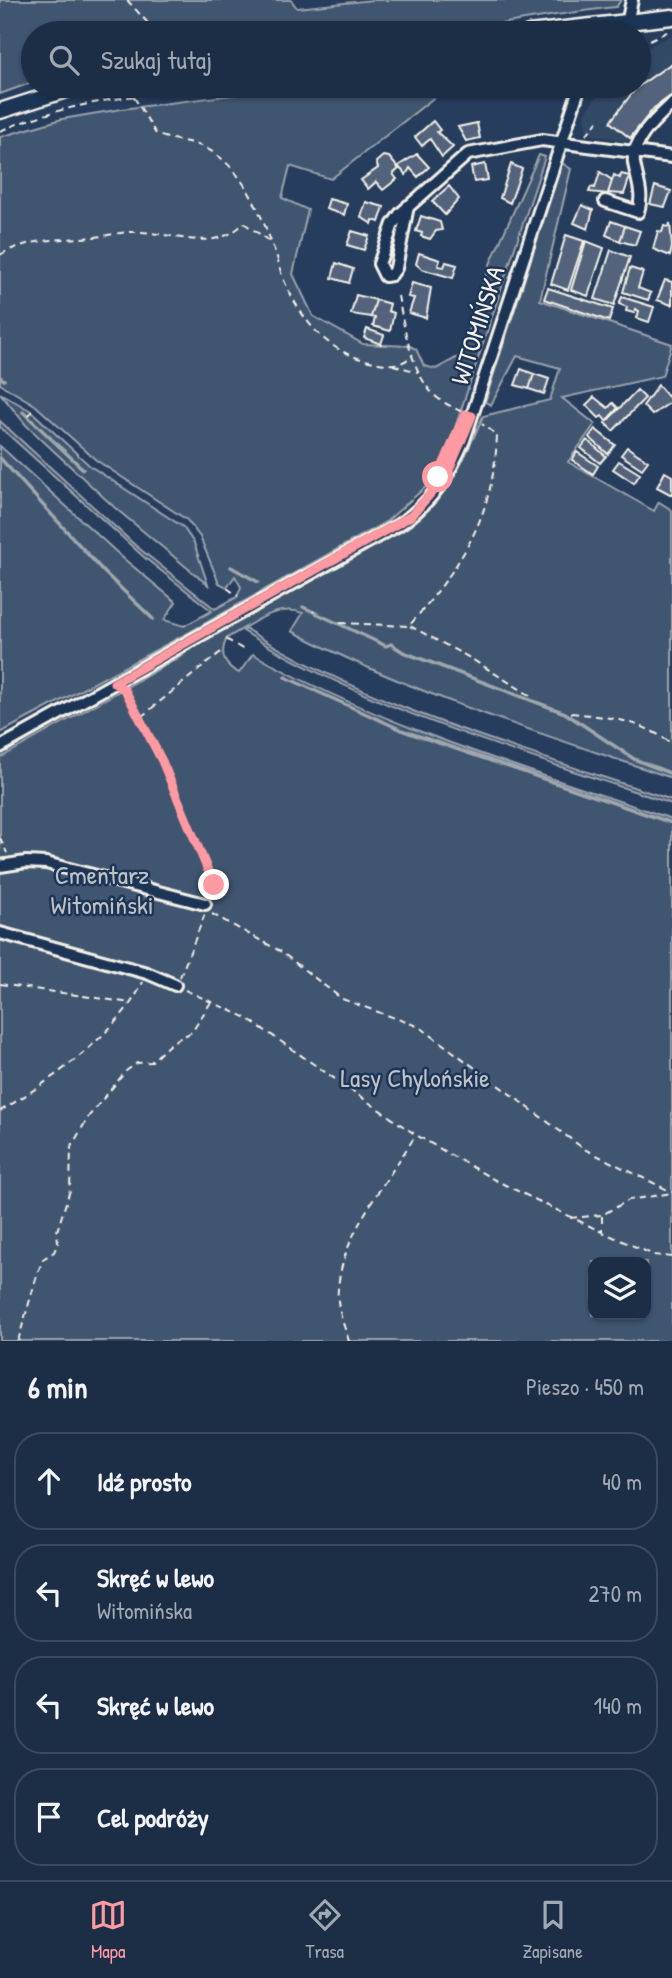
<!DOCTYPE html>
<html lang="pl">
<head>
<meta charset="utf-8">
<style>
  :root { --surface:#1c2e46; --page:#293a51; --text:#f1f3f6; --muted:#a0a8b3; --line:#3a4a5f; --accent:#ff9aa2 }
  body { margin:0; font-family:"Patrick Hand",sans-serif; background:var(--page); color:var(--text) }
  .controls { position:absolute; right:21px; bottom:21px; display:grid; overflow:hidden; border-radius:14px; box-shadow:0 2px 5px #0004 }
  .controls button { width:63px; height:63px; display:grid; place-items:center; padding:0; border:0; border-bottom:2px solid var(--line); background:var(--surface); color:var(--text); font:35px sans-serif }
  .stop { position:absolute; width:21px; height:21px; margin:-16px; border:5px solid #ff9aa2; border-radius:50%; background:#fff }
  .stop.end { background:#ff9aa2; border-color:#fff; box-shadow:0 2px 7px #0008 }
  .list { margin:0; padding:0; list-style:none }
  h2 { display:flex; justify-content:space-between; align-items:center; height:91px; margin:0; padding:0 28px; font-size:30px }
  h2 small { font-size:23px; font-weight:400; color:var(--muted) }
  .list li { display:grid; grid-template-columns:46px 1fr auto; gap:21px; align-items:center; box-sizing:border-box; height:98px; margin:0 14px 14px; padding:0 14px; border:2px solid var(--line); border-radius:28px }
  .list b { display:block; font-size:26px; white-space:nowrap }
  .list p { margin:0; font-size:23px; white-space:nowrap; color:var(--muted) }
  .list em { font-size:23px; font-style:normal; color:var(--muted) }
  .icon { flex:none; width:38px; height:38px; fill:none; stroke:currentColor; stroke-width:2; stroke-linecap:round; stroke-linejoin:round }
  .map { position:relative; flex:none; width:672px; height:1341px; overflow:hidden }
  .search { position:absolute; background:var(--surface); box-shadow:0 2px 5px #0004; left:21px; right:21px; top:21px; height:77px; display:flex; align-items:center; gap:18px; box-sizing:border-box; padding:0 24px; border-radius:38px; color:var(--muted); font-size:26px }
  .sheet { height:539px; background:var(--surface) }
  nav { display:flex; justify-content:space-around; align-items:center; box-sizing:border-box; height:98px; border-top:2px solid var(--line); background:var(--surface); font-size:19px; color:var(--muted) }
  nav a { display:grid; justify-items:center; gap:4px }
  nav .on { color:var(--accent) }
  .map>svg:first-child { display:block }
  .built { fill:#334966 }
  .green { fill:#40546f; stroke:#9aa2ac; stroke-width:2; fill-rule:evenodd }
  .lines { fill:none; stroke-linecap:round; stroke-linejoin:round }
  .stream { stroke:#9fa7ae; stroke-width:3.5 }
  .building { fill:#52647b; stroke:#f4f1e8; stroke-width:2 }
  .minor-casing { stroke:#f4f1e8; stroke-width:16 }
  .major-casing { stroke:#f4f1e8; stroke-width:19 }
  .path { stroke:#f4f1e8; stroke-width:2; stroke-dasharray:7 5; stroke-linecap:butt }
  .minor { stroke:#1d3557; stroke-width:10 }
  .major { stroke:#1d3557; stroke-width:14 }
  .route { stroke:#ff9aa2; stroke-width:9 }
  .labels { text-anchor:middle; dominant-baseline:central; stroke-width:5; stroke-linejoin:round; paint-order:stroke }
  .street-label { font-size:26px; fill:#f4f1e8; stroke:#1d3557 }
  .park-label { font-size:26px; fill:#bec2c4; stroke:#1d3557 }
</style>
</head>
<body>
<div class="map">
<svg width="672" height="1341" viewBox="0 0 672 1341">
  <rect width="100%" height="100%" fill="#263d5d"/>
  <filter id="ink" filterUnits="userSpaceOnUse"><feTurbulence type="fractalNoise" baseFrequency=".0143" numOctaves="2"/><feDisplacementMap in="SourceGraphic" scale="14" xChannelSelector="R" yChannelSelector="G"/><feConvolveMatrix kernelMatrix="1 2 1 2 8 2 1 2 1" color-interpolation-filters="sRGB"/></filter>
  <g filter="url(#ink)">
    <!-- built -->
    <path class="built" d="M672,35V99L628,141L593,135L586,129L585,114L603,86H639V52Z"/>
    <!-- green -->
    <path class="green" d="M0,0H291L297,8L373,0H621L616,7C555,13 496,27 434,33H33V82L0,94Z
      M303,86H464V90L436,96L331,179L290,166L282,198L308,210L293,274L313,316L363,344L410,346L416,349L424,366L436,369L460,356L490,264L539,155L545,157L446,455L428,485L387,521L186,634L0,733V446L124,559L176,602L164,620L184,626L212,611L145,558L0,427V421L136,546L215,609L237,597L241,587L235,576L227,587L219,583L200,537L187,520L96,460L35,405L0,384V137L62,119L122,109Z
      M562,163L571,169L540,300L672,344L662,376L562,398L595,424L568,462L654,511L659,502L672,510V778C541,733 411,694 292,631L303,613C275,603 251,625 227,638C219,654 224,666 239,673L253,654C384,728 530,770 672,819V1341H0V758L184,655L142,677L144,673L403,531C447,502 463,463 483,416L550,400L560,368L517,356L491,405L485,402ZM593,1262H646V1315H593Z
      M0,393L31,411L28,416L32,412L90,466L183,527L194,543L208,585L114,507L26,425Z
      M246,629C376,710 528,751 672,800V804C527,754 374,713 243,631Z"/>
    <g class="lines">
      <!-- stream -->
      <path class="stream" d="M0,377L4,380
        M23,412L83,469
        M0,458L104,572L153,619
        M231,567L258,582
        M303,607L386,646L391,644L403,652L565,713L634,759L672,774
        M285,677L404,731L672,823"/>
    </g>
    <!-- building -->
    <path class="building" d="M672,63V95L654,108L630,138L610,122L636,88Z
      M433,121L440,130L437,132L453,147L442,157L430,139L422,146L415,137Z
      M477,123L480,138L466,141L458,127Z
      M417,154L429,167L418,177L410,168L406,175L398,166Z
      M383,156L389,157L399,169L393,174L397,179L383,190L376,182L368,189L361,180L378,168L376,162Z
      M485,164L488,180L474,182L471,167Z
      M511,164L522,169L510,203L500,198Z
      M600,172L612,180L608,194L589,192L591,187L595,188Z
      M621,174L630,176L624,194L608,193L614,175L620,178Z
      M449,186L459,199L445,215L432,201Z
      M655,186L671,191L665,207L650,204Z
      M329,199L347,204L344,215L326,209Z
      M366,202L384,207L379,222L373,220L372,224L361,217Z
      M582,205L593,210L588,229L574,223Z
      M421,216L440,222L442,230L436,231L430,239L421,236L422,233L416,231Z
      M611,221L625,226L620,241L606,235Z
      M670,223L672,247L670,256L653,249L658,231L662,232L664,226L669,227Z
      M625,226L640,231L635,245L620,241Z
      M352,231L369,236L364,250L347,245Z
      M566,235L584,241L568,290L551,284Z
      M586,241L604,248L588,296L571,290Z
      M611,250L630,257L614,305L595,299Z
      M419,253L440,260L438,266L444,267L446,262L457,265L453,278L422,269L416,264Z
      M336,263L353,269L349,283L332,278Z
      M630,268L643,272L638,288L651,293L648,300L623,292Z
      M665,280L672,282V305L657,300Z
      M412,283L431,288L426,318L409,313L414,298L408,297Z
      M548,288L613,309L609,321L544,299Z
      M356,295L376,300L371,317L351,314Z
      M622,297L654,307L649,322L637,318L639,311L635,309L634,313L626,311L627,307L619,304Z
      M376,300L390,304L388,311L394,313L390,331L373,326L375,318L371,317Z
      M367,329L384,335L381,344L364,338Z
      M521,369L534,374L529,389L515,385Z
      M534,374L549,379L544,394L529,389Z
      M658,385L672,401L652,415L643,406Z
      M637,390L645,398L613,431L605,423Z
      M594,397L608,408L613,403L618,408L606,421L602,416L599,418L586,405Z
      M595,429L615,445L608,454L589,437Z
      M587,440L606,456L600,463L581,448Z
      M627,447L648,461L642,469L621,455Z
      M577,452L598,466L593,474L572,460Z
      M619,461L640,474L634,483L613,469Z
      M665,472L672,476V495L657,487Z"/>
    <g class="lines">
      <!-- minor casing -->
      <g class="minor-casing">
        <path id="minor" d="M625,33L632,0
          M605,201L638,212C644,194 637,181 634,163C631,140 657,118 672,104
          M408,206L396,268L391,275L385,276L379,264L393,224L400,214L468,154L542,140L672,157
          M0,747L398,525C431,504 449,475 464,440L580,86
          M0,866L26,862L46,863L205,904
          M0,933L147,973L175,985"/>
      </g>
      <!-- major casing -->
      <g class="major-casing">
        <path id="major" d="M529,33L672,17
          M0,111L79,86"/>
      </g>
      <!-- path -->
      <path class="path" d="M127,0L157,33
        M639,45L669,31
        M134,97L156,134C171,141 188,140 203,147C240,163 259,209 272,244
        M0,131C76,98 157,93 239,86
        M586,135L599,120
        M0,255C28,238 62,240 94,237C107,236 119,232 131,232C171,230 211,256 244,223C253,230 268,238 273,247C278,257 279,268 283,278C301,320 327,354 374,362C388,365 403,367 413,354
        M398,296C404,326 411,372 434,395C441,402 453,407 462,412
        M393,365L418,372
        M28,416L32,411
        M227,588L238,596
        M313,612L314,611
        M340,623L409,626C461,566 494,517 497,435L482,424
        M410,626L470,658L531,696
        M226,639L244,650
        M125,690L162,761L214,885L212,895
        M571,713C609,717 641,720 672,744
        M141,717L222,651
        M0,838L7,853
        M212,914L280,951L342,999L420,1027L584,1149L672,1192
        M180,977L205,914
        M0,984L131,1003
        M185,990L247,1018L416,1135L493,1179L602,1232L654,1255L672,1257
        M0,1111C47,1084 120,1032 143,982
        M602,1216V1231
        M570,1218L602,1215L629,1200L672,1193
        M18,1341L38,1272L43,1259L54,1252L58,1243L57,1231L70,1190L71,1147L89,1116L126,1071L137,1063L151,1062L172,1042L192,1032L211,1002
        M349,1341C344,1325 336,1307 338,1289C342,1234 387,1182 415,1136"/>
      <!-- minor -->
      <use href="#minor" class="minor"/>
      <!-- major -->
      <use href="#major" class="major"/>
    </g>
  </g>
  <g class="lines" filter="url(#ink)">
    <!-- route -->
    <path class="route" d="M214,885L162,761L125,690L114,683L411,516L447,475L472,416L465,414L438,477"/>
  </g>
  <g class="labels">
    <!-- street labels -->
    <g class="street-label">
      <text transform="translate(477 325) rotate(-72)">WITOMIŃSKA</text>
    </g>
    <!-- park labels -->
    <g class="park-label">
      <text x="102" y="874">Cmentarz<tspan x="102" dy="30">Witomiński</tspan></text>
      <text x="415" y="1077">Lasy Chylońskie</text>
    </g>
  </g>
</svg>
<div class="controls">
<button><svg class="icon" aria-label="layers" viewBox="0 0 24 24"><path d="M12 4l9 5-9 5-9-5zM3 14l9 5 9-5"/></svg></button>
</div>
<div class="stop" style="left:438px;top:477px"></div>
<div class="stop end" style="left:214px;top:885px"></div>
<div class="search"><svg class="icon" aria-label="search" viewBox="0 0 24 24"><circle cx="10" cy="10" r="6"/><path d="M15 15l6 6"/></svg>Szukaj tutaj</div>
</div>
<section class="sheet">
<h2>6 min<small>Pieszo · 450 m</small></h2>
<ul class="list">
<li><svg class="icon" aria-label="ahead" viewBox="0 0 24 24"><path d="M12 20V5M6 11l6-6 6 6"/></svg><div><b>Idź prosto</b></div><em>40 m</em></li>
<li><svg class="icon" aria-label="left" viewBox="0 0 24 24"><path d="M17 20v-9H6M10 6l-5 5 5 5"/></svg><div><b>Skręć w lewo</b><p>Witomińska</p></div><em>270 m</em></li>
<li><svg class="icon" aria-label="left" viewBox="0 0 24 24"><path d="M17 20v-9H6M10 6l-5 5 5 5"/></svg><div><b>Skręć w lewo</b></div><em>140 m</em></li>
<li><svg class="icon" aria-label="arrive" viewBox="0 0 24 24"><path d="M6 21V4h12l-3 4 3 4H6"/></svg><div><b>Cel podróży</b></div></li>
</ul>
</section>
<nav>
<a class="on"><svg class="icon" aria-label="map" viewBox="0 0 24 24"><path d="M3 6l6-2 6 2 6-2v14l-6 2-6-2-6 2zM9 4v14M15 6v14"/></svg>Mapa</a>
<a><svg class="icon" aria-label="directions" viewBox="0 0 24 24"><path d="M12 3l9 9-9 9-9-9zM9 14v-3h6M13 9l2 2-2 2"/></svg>Trasa</a>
<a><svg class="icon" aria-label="saved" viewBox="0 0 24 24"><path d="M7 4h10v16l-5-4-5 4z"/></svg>Zapisane</a>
</nav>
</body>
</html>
